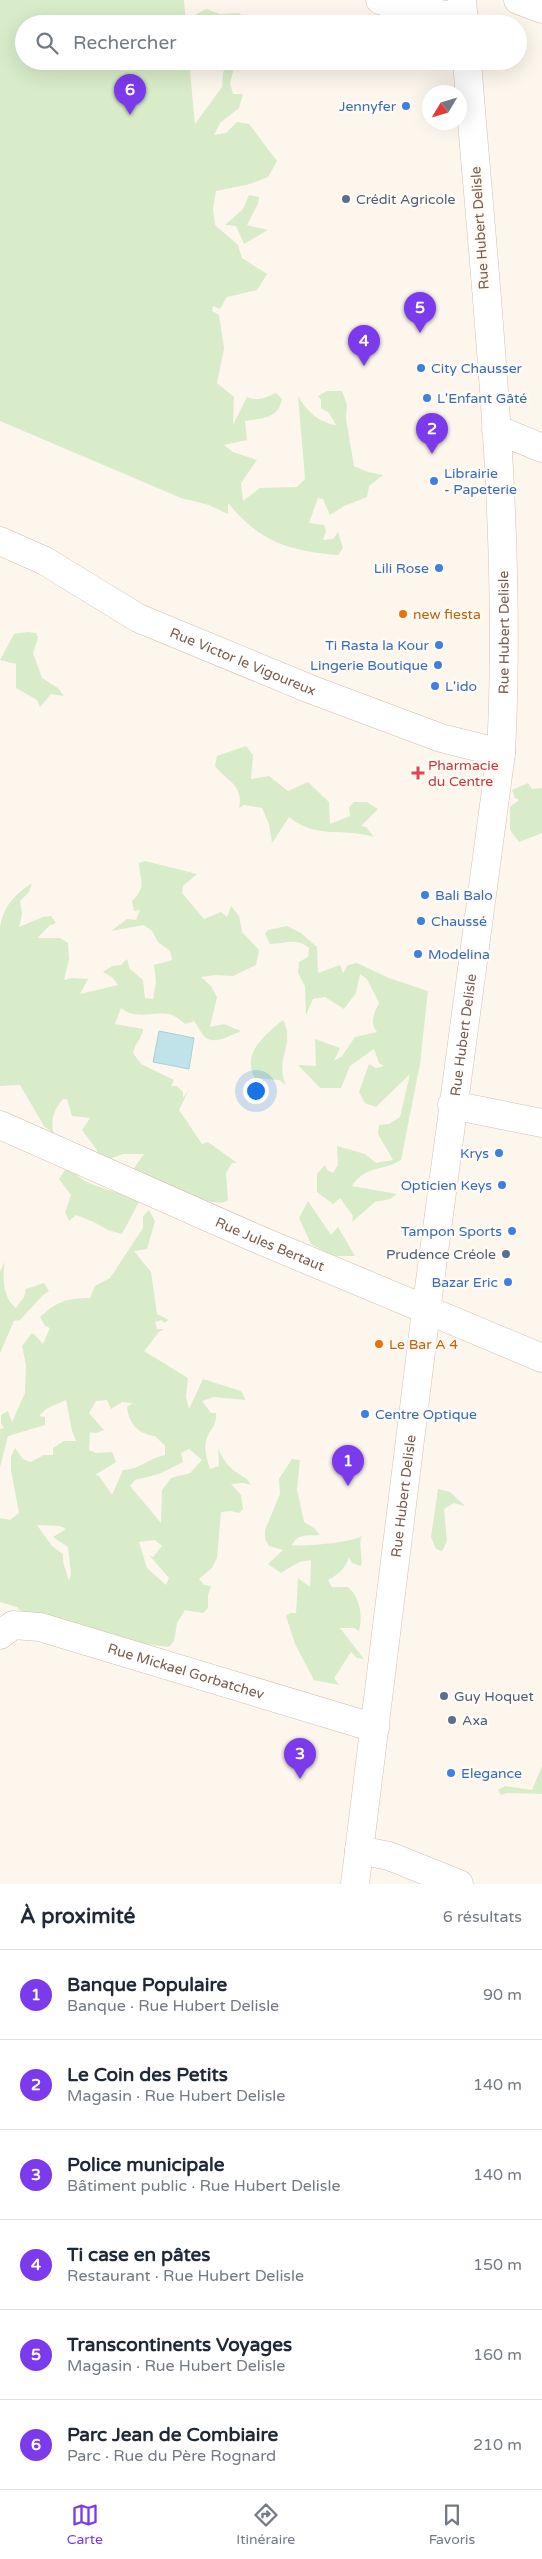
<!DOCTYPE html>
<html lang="fr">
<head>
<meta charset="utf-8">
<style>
  :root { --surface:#fff; --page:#f2f2f3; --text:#1f2937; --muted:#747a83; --line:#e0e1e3; --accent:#7c3aed }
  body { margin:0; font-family:"Varela Round",sans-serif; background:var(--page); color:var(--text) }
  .compass { position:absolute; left:422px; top:85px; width:45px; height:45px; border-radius:50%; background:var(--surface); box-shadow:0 5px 20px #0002; rotate:232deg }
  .you { position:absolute; left:255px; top:1090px; width:18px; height:18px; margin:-12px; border:4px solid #fff; border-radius:50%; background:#1a73e8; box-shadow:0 0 0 8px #1a73e833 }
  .badge { display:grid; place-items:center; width:32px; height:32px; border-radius:50%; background:var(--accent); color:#fff; font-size:16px; font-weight:700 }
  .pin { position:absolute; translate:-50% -41px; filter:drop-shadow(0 1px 2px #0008) }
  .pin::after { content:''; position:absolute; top:26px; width:18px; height:15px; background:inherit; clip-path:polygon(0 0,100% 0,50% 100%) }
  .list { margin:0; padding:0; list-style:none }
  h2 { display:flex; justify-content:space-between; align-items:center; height:65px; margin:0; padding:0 20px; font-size:21px }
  h2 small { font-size:16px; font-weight:400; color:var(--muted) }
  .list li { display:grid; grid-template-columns:32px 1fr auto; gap:15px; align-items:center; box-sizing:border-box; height:90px; padding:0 20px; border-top:1px solid var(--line) }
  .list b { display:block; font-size:19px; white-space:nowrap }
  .list p { margin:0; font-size:16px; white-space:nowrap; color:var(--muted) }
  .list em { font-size:16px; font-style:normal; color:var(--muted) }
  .icon { flex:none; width:28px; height:28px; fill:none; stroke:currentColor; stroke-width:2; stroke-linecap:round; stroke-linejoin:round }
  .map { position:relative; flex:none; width:542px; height:1884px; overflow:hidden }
  .search { position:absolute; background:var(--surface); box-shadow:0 5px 20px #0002; left:15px; right:15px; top:15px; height:55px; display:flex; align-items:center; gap:12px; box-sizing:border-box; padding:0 18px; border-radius:28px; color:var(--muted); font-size:19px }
  .sheet { height:605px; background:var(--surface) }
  nav { display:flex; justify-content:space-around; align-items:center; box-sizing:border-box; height:70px; border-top:1px solid var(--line); background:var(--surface); font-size:14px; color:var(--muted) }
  nav a { display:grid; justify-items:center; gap:2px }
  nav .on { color:var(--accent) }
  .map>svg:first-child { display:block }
  .green { fill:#d8ecc9; fill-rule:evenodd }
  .water { fill:#bfe3e8; stroke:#a5d3da }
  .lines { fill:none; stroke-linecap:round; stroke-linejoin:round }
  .minor-casing { stroke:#d1beb0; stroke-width:29 }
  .secondary-casing { stroke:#d6c0b0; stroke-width:29 }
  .minor { stroke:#fff; stroke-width:28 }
  .secondary { stroke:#fff; stroke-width:28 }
  .shop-dot { fill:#3f7fe0; stroke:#fffaf3; stroke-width:2 }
  .service-dot { fill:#5c6f8a; stroke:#fffaf3; stroke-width:2 }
  .food-dot { fill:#e8710a; stroke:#fffaf3; stroke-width:2 }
  .health-dot { fill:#e0444e; stroke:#fffaf3; stroke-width:2 }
  .labels { text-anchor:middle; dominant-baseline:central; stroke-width:5; stroke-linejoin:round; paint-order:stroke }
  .shop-label { font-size:14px; fill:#366cbe; stroke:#fffaf3; text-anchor:start }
  .service-label { font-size:14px; fill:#4e5e75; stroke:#fffaf3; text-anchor:start }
  .street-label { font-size:14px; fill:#7a5c4d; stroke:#fffaf3 }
  .food-label { font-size:14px; fill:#c56008; stroke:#fffaf3; text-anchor:start }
  .health-label { font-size:14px; fill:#be3a42; stroke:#fffaf3; text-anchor:start }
</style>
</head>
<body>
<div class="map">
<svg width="542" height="1884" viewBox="0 0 542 1884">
  <rect width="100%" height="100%" fill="#fdf6ec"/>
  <!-- green -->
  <path class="green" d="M0,0H184L186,24H24V61H189L195,124L222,87L223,73L227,61H236L230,83L233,94H243L239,108L220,123L214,135L226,133L237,122L249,124L277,161L268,177L250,184L216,191L213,209L215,225L238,245L242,258L267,274L257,290L227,297L220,309L213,306L212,311L219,315L224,348L217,383L234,397L233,425L247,397C257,402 267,397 276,393L282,399C278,419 263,418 245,421L247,440L224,445L233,452L257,460L241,483L243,501L260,488L297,487L305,479L298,396C306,410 319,423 336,425L329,413L321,408V400L318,396L327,391H342L347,405L346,419L354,466L368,472L383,475L369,486L367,497L344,506L330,515L323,499L318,498L309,523L324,525L326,531L323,540L333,539L338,532L343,548L338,555C289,551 260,542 228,503V514L209,505L181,498L0,421Z
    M206,9L220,14L239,13L251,24H199L195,15Z
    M249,195L259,197L258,204L247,225L268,230L244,244L236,226L225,225L243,209Z
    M27,632L36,633L38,638L33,653L42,678L58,688L64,696L51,694L40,707L37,700L16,688V664L0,660L14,634Z
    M246,746L253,755L251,779L269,776L288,791L308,782L329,802L330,824L350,816L349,807L354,802H367L378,809L361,826L366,827L374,837C343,827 317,840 289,817L272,843L269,824L262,808L244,805L239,808C244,784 226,781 215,766L217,756Z
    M528,783L532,789L542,788V833L519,842L510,830V807L519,800L515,798L512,790Z
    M145,861L197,874L183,886L182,893L204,919L221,912L227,917L231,906L239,916L242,932L259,950L256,965L233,976L216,975L201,977L211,986L217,997L210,1027L224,1024L241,1031C231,1035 212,1047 203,1035C200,1031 198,1026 194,1021L185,1024C181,1021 177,1017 172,1015C155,1010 136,1021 121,1008L115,1024L143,1029C142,1038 135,1043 133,1053L141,1064L174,1080L171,1086H177L183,1092V1098L189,1089L179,1110L202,1144L208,1142L237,1163H232L226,1173L228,1200C214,1212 150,1179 132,1171L144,1154H123L112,1158V1165L96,1162L97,1150L82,1130L90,1118L72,1116L67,1099H63C54,1110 50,1119 54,1134L44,1126L20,1085L0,1086V928C3,907 14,895 32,883L29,892L20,901L22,914L19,927L43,917L51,916L56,923L49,926L37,938H60L68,943L69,959L64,980L72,978L88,979L80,994L118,985L112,977L103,972L112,966L121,965L127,959L130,969L143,980L145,998L153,999L156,982L154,965L172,960L170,951L158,942L152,931L144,925L111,931L127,919L136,920L140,910L134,911L132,901C147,886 140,881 139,863Z
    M287,926L301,933L317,947L318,973L340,965L343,973L348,965L357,963L389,978L428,991L420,1064L401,1160C382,1172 367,1164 352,1186L397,1194L390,1199L375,1202L352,1222L353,1216L340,1198L333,1204L317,1192V1174L325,1165L327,1170L333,1173L338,1165L337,1146L365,1154L376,1163L393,1160L378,1134L379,1125L389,1124L400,1117L410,1074L376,1107L365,1103L359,1092L369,1064L376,1068L384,1066L379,1063L374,1049L350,1066L341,1088H320L298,1065L316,1066L315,1039L340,1048L334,1061L342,1056L355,1037L377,1032C369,1023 374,1013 379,1003L367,979L360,974L356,993L344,1009L325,997L313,999L306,1015L305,986L298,973L299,962L308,957L309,948C295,937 286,944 270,944L265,934L268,930Z
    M283,1020C296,1043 274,1059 286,1085L279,1080L255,1078C241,1053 265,1035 283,1020Z
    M67,1167L71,1168C85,1190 118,1188 139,1202L122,1234L108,1230L94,1222L76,1215L69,1221L65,1212L71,1195L59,1179Z
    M308,1201L331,1235L338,1227L355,1256H332L311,1244L299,1218Z
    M149,1210L155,1221L147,1249L134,1251L151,1272L157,1314L169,1320L164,1323L162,1320L155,1322L157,1329H164L159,1332L144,1351L188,1378L186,1397L189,1409L203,1379L241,1391L246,1400L214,1397L202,1401L211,1413H216C216,1429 212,1425 207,1438C203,1448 207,1459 210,1469L219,1466L218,1449C222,1457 228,1467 236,1472C243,1477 247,1477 251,1485L243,1483L231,1484L241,1495L243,1509L239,1513L231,1511L221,1512L217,1558L212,1568L199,1579L204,1585L211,1586L208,1595V1608L203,1613L185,1610L177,1623L174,1641L169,1647L137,1643L25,1615L17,1607L0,1602V1518L10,1520L19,1513L11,1470V1457L15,1448L23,1459L30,1462L44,1455H53V1448L64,1441H76L72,1431L66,1400L46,1409L39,1416L45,1417V1425L8,1436L0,1467V1429L4,1428L1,1423V1415L8,1411L12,1422L25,1393L26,1365L22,1346L31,1334H34L43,1344L50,1328L45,1326L40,1317C57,1301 68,1298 90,1298L95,1286L110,1278L143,1228V1216ZM107,1400L111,1409L122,1402L133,1403L127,1407C129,1424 138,1434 155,1436L165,1446V1455C149,1458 141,1469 123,1470L112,1495L99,1476L95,1475L116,1462L112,1452L96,1453L89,1450L90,1432L96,1433L104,1430L89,1413L96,1401ZM189,1449L202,1460L190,1473L171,1478L162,1490L161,1523L130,1486L135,1480L159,1474L183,1462L181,1453ZM37,1525L60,1526L66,1529L53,1537L68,1547L71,1574L69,1581L63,1562V1554L52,1546ZM155,1540L162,1546L153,1557L149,1555L169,1578L166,1585L147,1568L139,1542Z
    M5,1262C2,1276 3,1299 16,1308L24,1297L26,1289L44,1283L49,1291L42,1296L20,1320L14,1321L0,1353V1271Z
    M292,1459L300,1460L297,1489L304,1522L314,1528L320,1535C308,1536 298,1533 292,1545C305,1547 353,1542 362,1536C358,1544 363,1556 361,1566L352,1563L349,1557C346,1568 338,1575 328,1580L332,1587H348C360,1598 363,1615 359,1631L354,1628H340L364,1659L357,1658L351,1652L334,1678L339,1685L314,1680L295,1644L286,1616L290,1613H296L298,1578L310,1587L311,1560L299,1562L281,1573L268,1564L283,1550L269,1546L265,1539V1530L280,1494L279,1479Z
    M438,1489L450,1492L465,1506L454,1503L444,1509L447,1541L442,1551L436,1549L431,1537Z
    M542,1766V1794L507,1793L501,1795L498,1790L505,1786L532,1790Z"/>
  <!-- water -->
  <path class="water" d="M159,1031L194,1038L189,1069L153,1062Z"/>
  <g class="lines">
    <!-- minor casing -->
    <g class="minor-casing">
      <g id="minor">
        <path d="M380,0L410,9L464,18"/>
        <path d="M518,0L542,9"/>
        <path d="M496,429L542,448"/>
        <path id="s1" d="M0,541L45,561L138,618L310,689L441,738L501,753"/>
        <path d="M452,1105L542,1123"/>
        <path id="s2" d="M0,1125L255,1238L542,1358"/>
        <path id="s3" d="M0,1635L13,1625L40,1627L375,1728"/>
        <path d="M359,1850L389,1856L459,1884"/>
      </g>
    </g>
    <!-- secondary casing -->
    <g class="secondary-casing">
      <g id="secondary">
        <path d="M462,0L464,24"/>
        <path id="s4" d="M355,1884L426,1311L501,753C513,523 485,291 467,61"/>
      </g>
    </g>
    <!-- minor -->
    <use href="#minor" class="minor"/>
    <!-- secondary -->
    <use href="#secondary" class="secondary"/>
  </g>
  <!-- markers -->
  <g class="shop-dot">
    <circle cx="406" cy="106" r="5"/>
    <circle cx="421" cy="368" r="5"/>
    <circle cx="427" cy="398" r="5"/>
    <circle cx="434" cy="481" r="5"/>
    <circle cx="439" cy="568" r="5"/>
    <circle cx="439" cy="645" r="5"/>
    <circle cx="438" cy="665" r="5"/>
    <circle cx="435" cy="686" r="5"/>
    <circle cx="425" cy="895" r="5"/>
    <circle cx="421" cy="921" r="5"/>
    <circle cx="418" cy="954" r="5"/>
    <circle cx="499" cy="1153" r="5"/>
    <circle cx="502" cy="1185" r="5"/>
    <circle cx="512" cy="1231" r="5"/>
    <circle cx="508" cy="1282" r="5"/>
    <circle cx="365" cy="1414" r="5"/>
    <circle cx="451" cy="1773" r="5"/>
  </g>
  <g class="service-dot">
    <circle cx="346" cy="199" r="5"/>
    <circle cx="506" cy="1254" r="5"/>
    <circle cx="444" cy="1696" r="5"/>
    <circle cx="452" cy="1720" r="5"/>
  </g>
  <g class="food-dot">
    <circle cx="403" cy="614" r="5"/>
    <circle cx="379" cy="1344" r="5"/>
  </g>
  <path class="health-dot" d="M415.5 765.5h5v5h5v5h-5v5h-5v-5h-5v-5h5z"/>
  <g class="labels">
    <!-- shop labels -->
    <g class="shop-label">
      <text x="396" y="106" text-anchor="end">Jennyfer</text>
      <text x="431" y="368">City Chausser</text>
      <text x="437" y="398">L'Enfant Gâté</text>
      <text x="444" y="473">Librairie<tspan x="444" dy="16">- Papeterie</tspan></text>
      <text x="429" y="568" text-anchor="end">Lili Rose</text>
      <text x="429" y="645" text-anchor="end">Ti Rasta la Kour</text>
      <text x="428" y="665" text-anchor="end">Lingerie Boutique</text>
      <text x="445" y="686">L'ido</text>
      <text x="435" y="895">Bali Balo</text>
      <text x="431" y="921">Chaussé</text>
      <text x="428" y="954">Modelina</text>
      <text x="489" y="1153" text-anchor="end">Krys</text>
      <text x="492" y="1185" text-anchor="end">Opticien Keys</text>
      <text x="502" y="1231" text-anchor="end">Tampon Sports</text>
      <text x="498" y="1282" text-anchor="end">Bazar Eric</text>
      <text x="375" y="1414">Centre Optique</text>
      <text x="461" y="1773">Elegance</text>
    </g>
    <!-- service labels -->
    <g class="service-label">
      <text x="356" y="199">Crédit Agricole</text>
      <text x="496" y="1254" text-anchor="end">Prudence Créole</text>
      <text x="454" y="1696">Guy Hoquet</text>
      <text x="462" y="1720">Axa</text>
    </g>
    <!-- street labels -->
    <g class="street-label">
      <text transform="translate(480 228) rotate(-94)">Rue Hubert Delisle</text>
      <text stroke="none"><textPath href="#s4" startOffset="1261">Rue Hubert Delisle</textPath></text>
      <text stroke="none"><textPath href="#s1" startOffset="272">Rue Victor le Vigoureux</textPath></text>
      <text stroke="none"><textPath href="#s4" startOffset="856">Rue Hubert Delisle</textPath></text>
      <text stroke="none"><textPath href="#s2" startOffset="295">Rue Jules Bertaut</textPath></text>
      <text stroke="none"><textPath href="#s4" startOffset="391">Rue Hubert Delisle</textPath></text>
      <text stroke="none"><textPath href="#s3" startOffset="196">Rue Mickael Gorbatchev</textPath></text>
    </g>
    <!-- food labels -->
    <g class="food-label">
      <text x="413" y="614">new fiesta</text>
      <text x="389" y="1344">Le Bar A 4</text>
    </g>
    <!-- health labels -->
    <g class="health-label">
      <text x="428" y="765">Pharmacie<tspan x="428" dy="16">du Centre</tspan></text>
    </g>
  </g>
</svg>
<svg class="compass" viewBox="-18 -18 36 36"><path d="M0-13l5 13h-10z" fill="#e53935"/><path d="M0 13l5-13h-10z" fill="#747a83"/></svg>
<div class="you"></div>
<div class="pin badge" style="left:348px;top:1486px">1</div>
<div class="pin badge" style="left:432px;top:454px">2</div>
<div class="pin badge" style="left:300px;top:1779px">3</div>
<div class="pin badge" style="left:364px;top:366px">4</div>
<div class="pin badge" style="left:420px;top:333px">5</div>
<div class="pin badge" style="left:130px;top:115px">6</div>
<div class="search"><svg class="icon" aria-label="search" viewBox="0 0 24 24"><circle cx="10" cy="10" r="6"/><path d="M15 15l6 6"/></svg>Rechercher</div>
</div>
<section class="sheet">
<h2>À proximité<small>6 résultats</small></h2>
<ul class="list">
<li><span class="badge">1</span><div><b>Banque Populaire</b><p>Banque · Rue Hubert Delisle</p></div><em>90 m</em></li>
<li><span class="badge">2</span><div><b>Le Coin des Petits</b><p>Magasin · Rue Hubert Delisle</p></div><em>140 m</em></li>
<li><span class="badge">3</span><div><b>Police municipale</b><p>Bâtiment public · Rue Hubert Delisle</p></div><em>140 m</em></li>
<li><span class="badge">4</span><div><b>Ti case en pâtes</b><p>Restaurant · Rue Hubert Delisle</p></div><em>150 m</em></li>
<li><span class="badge">5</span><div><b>Transcontinents Voyages</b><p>Magasin · Rue Hubert Delisle</p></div><em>160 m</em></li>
<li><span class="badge">6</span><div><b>Parc Jean de Combiaire</b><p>Parc · Rue du Père Rognard</p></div><em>210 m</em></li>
</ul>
</section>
<nav>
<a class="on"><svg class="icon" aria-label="map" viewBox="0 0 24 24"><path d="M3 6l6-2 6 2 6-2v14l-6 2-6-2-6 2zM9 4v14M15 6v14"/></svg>Carte</a>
<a><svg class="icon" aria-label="directions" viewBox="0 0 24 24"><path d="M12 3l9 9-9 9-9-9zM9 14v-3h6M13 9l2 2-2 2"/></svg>Itinéraire</a>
<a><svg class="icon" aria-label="saved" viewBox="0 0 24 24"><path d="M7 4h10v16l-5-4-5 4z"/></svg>Favoris</a>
</nav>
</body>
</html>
